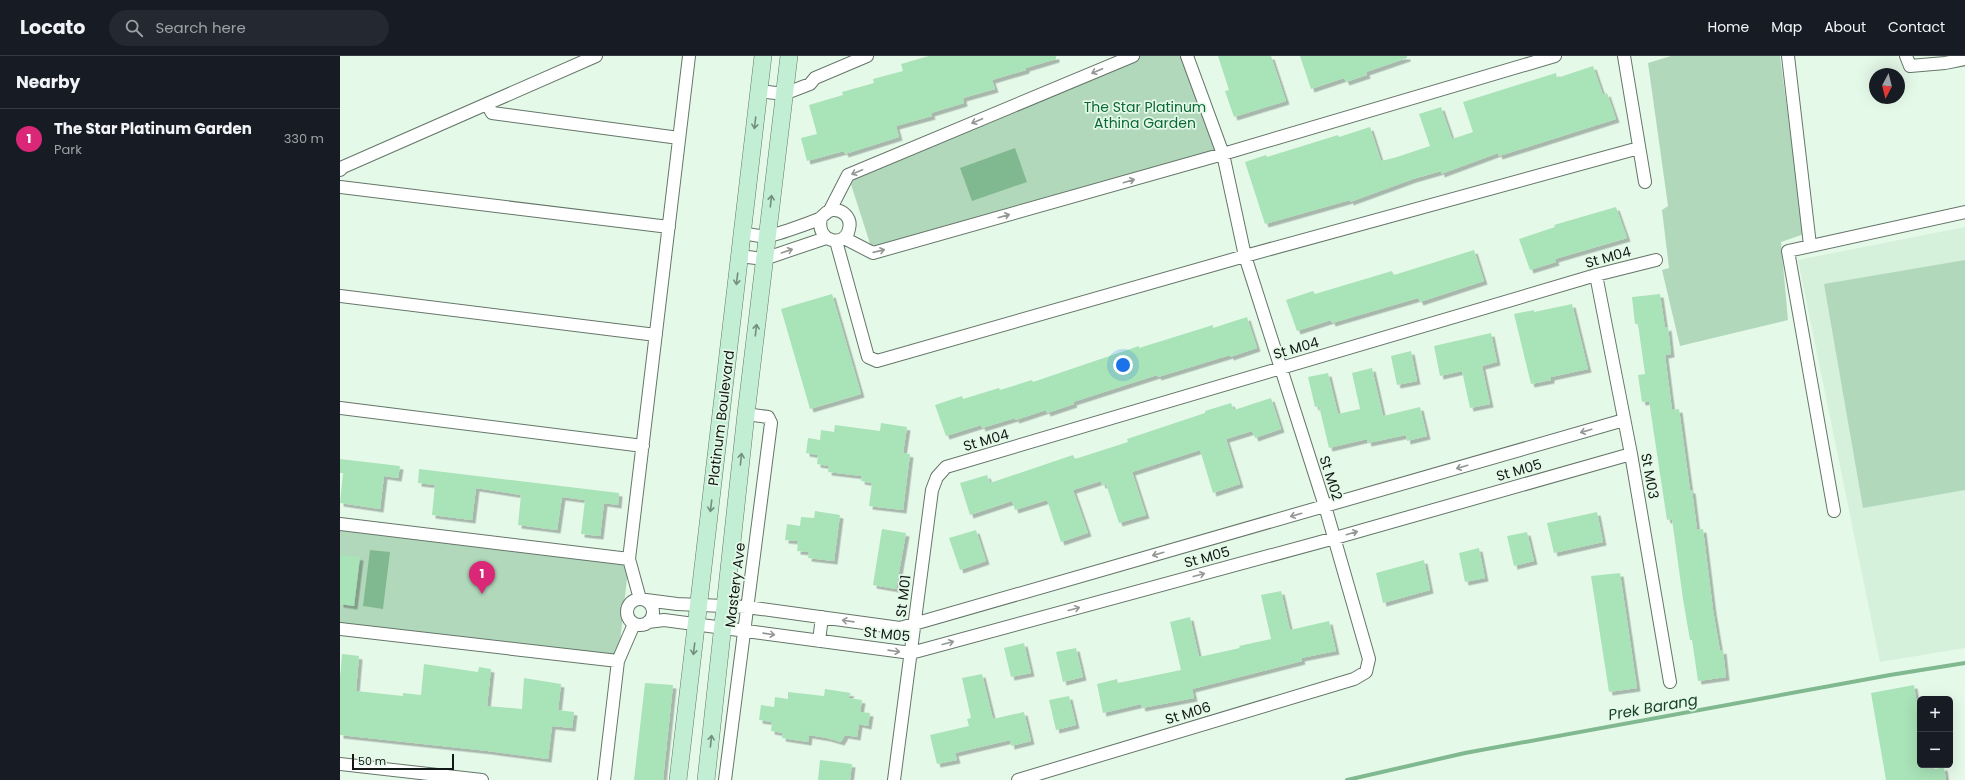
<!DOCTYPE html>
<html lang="en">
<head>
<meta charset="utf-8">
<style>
  :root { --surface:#171b24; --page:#242831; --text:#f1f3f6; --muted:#9ea1a6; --line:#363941; --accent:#db2777 }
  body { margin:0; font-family:Poppins,sans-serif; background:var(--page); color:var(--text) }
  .controls { position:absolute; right:12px; bottom:12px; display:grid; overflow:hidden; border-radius:6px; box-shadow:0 4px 16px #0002 }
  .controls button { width:36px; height:36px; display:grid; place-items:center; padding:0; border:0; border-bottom:1px solid var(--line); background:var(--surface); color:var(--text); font:20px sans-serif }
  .compass { position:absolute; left:1529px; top:12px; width:36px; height:36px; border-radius:50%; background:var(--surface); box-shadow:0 4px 16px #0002; rotate:187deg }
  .scale { position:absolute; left:12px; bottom:10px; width:102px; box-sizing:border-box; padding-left:4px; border:2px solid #121914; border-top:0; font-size:11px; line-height:14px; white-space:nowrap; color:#121914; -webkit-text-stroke:3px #e5f9e9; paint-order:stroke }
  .you { position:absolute; left:783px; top:309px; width:14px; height:14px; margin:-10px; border:3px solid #fff; border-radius:50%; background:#1a73e8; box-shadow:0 0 0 6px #1a73e833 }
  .badge { display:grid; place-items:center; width:26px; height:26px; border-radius:50%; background:var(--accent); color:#fff; font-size:13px; font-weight:700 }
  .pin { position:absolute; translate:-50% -33px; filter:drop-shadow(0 1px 2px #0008) }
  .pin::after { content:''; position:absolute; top:21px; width:14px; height:12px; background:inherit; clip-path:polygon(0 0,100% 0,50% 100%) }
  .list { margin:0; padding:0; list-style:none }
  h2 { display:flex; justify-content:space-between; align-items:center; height:52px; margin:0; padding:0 16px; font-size:17px }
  h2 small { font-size:13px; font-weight:400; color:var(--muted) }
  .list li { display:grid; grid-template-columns:26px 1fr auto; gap:12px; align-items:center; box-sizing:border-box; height:60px; padding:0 16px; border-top:1px solid var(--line) }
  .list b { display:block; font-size:15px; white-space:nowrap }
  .list p { margin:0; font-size:13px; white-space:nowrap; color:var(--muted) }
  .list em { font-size:13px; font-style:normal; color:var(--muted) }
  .icon { flex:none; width:22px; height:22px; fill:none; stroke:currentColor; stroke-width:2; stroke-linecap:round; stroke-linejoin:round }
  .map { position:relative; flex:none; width:1625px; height:724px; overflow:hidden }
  header { display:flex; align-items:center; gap:24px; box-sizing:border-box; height:56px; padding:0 20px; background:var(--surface); border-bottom:1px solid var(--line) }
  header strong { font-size:19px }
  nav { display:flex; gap:22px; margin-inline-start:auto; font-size:14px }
  .search { width:280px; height:36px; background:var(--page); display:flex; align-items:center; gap:10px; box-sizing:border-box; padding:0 14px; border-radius:22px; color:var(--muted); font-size:15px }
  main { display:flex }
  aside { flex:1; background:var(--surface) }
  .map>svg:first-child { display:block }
  .built { fill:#d5f0db }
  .green { fill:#b2d8bb }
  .water { fill:#80b98f }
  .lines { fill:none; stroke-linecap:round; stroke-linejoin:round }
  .stream { stroke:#80b98f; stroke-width:4 }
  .building { fill:#a9e3b8; filter:url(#shadow) }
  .street-casing { stroke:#657669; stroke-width:14 }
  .secondary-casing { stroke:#657669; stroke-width:18 }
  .street { stroke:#fff; stroke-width:12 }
  .secondary { stroke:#c2eed4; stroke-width:17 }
  .oneway { stroke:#949895 }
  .oneway2 { stroke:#738e7e }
  .labels { text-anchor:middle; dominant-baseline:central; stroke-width:3.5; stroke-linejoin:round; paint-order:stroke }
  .park-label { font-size:14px; fill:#0b6835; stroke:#e5f9e9 }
  .street-label { font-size:14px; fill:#121914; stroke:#e5f9e9 }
  .water-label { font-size:15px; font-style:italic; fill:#174226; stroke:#e5f9e9 }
</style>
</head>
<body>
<header>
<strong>Locato</strong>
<div class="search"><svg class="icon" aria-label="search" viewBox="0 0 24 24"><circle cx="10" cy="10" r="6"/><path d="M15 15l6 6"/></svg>Search here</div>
<nav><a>Home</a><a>Map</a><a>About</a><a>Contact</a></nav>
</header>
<main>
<aside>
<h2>Nearby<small></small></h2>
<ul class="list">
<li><span class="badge">1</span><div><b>The Star Platinum Garden</b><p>Park</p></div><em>330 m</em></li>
</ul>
</aside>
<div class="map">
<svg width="1625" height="724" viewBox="0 0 1625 724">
  <defs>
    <filter id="shadow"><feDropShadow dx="3.5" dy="3.5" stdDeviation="0" flood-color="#0004"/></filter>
  </defs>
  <rect width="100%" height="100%" fill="#e5f9e9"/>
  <!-- built -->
  <path class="built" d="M1625,171V592L1540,606L1458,204Z"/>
  <!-- green -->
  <path class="green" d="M793,0H847L883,98L533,197L508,119Z
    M1331,0H1440L1464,178L1441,186L1448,264L1340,290L1322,214L1329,212L1322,154L1328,150L1308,7Z
    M1625,204V434L1523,452L1484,228Z
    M0,468L289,504L278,605L0,573Z"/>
  <!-- water -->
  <path class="water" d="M675,92L687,126L632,145L620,112Z
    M30,494L50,496L43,553L23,550Z"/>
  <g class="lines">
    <!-- stream -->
    <path class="stream" d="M1007,724L1125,697L1550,619L1625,607"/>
  </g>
  <!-- building -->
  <path class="building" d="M589,0H716V3L686,12V14L652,24L655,33L623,42L624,47L591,57L592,60L556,70L559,81L505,98L504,95L467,105L461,82L477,78L469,49L503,39L502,36L534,27L533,23L563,15L561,8Z
    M878,0H931L946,45L894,61L885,35L889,34Z
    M960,0H1067V2L1026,16L1027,19L1006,26L1004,22L971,33Z
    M1253,10L1263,39L1267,37L1276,63L1159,100L1158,97L1101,118V115L1073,123L1010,146V144L925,168L905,106L926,99L927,101L998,79L999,81L1030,71L1041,105L1057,101L1090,90L1079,58L1101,51L1112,83L1133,76L1123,46L1216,17L1217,22Z
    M1276,151L1287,182L1215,203L1216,206L1190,214L1179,183L1215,171L1214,169Z
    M1134,194L1144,225L1080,246L1078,242L992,267L991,264L957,275L946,244L973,235L975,238L1052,215L1054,219Z
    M492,238L521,338L470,353L441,253Z
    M1320,238L1325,272L1328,271L1331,298L1325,299L1332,354L1339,353L1350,434H1352L1357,474L1363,473L1373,554L1380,595L1383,594L1386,621L1358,625L1352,584H1350L1343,543L1332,463L1327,464L1309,345L1302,346L1298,319L1305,318L1298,268H1295L1292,241Z
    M1232,248L1248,313L1211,321V324L1191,328L1174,258L1194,254V256Z
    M907,261L917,292L890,301V299L818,321L817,319L733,346L734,348L707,357L706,354L676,364L675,362L642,372L641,369L606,380L595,349L622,340L623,343L659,332L660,334L692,324L693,326L799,290V292L873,269V272Z
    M1151,277L1157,306L1142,310L1150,348L1130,352L1122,315L1100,320L1094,290Z
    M1071,295L1077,325L1057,329L1051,300Z
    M1032,312L1043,360L1080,351L1087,380L1067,385L1066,379L1028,387L1027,383L989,392L979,350L975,351L968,321L988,317L998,358L1020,353L1012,317Z
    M931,342L941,373L915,382L912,375L886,383L900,428L873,437L860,394L792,416L806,459L779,467L766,428L762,429L761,425L733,434L748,477L721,486L707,444L675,454L672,445L630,459L620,427L647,419L650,427L733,399L735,403L788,386L787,383L865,357V355L891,347L894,354Z
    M541,367L567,371L563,397L570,398L563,454L529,450L532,427L521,425L522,420L488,416L489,410L477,408L478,399L466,397L468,382L480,384L481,374L494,376L495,369L540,375Z
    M0,403L60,410L58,422L44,420L40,453L0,447L3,417H0Z
    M79,413L279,437L278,449L264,447L260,480L241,478L245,444L222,441L217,474L178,469L181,439L136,432L132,464L92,459L95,429L78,427Z
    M475,455L500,459L494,505L468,502L469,496L457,495L458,485L445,484L447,468L460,470L461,461L474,462Z
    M1257,456L1263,486L1214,497L1207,467Z
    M542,473L566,477L556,533L533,529Z
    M636,474L646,505L620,514L609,482Z
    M1187,476L1194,505L1174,510L1167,480Z
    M1139,492L1145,522L1125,526L1119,497Z
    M0,499L20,501L14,550L0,548Z
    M1084,504L1090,534L1043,547L1036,517Z
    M1280,517L1297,632L1269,636L1251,520Z
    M941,535L950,574L989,565L996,595L961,602L962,605L852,633L854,642L802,652L801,648L763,657L757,628L777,623L778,627L841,614L830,566L850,561L859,601L900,592L899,590L931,583L921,539Z
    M684,587L691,617L671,621L664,592Z
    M736,592L743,621L723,626L716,596Z
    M2,598L19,600L16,635L63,640V637L81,639L84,608L138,616L139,611L151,613L147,650L182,653L184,622L221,628L218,654L234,656L232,672L212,670L208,703L148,695L0,679V622Z
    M642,618L653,663L684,656L691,685L671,690L670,684L615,697L617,704L597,708L590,679L629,670L627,663L631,662L622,622Z
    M305,627L333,629L323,724H294Z
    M1574,629L1577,649L1580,648V709H1591V714L1604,711L1606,724H1546L1531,637Z
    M485,633L511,637L508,642L522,644L520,656L530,657L528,670L519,668L517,681L505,679L501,686L487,682L469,679L468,686L442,682L443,677L431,675L432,666L419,664L421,649L434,651L435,641L448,643V636L484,640Z
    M729,640L736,669L716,674L709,644Z
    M480,704L512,708L510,724H478Z"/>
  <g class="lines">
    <!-- street casing -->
    <g class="street-casing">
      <path id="street" d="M1284,0L1305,126
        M1448,0L1470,189
        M1566,0L1570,10L1605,7L1625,3
        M419,35L444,38L470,28L475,22L527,0
        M147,48L152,57L339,82
        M0,114L3,111L256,0
        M0,131L329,171
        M490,154L508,119L793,0
        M402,177C410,178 419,181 427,180C434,180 472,166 479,163C484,160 486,155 492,154C503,153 512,162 509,173C506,192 475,187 481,162
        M504,182L533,197L883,98L1215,0
        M496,185L528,301L537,305L905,200L1299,92
        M400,200L424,203L486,182
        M1256,219L1291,398L1330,626
        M0,240L316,279
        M0,352L303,390
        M1494,455L1448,195L1625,156
        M0,468L289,503
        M300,543L289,503L349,0
        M287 556a13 13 0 1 1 26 0a13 13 0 1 1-26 0Z
        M306,544L337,548L407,551L560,572L1284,364
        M308,566L324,564L571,597L995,482L1291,398
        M0,573L278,605
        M479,585L482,561
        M0,708L142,724
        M264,724L278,605L294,568
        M385,724L431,367L428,361L406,358
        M554,724L592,434L597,421L606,411L1256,219L1316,204
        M678,724L1014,623L1026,616L1029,603L985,450L905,200L883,98L847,0"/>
    </g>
    <!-- secondary casing -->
    <g class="secondary-casing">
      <path id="secondary" d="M338,724L423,0
        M366,724L406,358L449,0"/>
    </g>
    <!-- street -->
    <use href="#street" class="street"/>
    <!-- secondary -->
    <use href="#secondary" class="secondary"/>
  </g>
  <!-- one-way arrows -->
  <defs><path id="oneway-shaft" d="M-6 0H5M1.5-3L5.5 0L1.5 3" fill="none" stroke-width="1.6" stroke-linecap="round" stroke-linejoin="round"/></defs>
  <g class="oneway">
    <use href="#oneway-shaft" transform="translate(757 15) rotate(157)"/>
    <use href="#oneway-shaft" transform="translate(637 65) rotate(157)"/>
    <use href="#oneway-shaft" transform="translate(517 116) rotate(157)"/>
    <use href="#oneway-shaft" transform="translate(789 125) rotate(-16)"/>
    <use href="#oneway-shaft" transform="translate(664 160) rotate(-16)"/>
    <use href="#oneway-shaft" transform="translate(447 195) rotate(-19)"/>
    <use href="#oneway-shaft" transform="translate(539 195) rotate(-13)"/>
    <use href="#oneway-shaft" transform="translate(1246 375) rotate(164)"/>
    <use href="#oneway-shaft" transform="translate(1122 411) rotate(164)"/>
    <use href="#oneway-shaft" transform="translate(956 459) rotate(164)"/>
    <use href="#oneway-shaft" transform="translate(1012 477) rotate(-16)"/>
    <use href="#oneway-shaft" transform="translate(818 498) rotate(164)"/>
    <use href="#oneway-shaft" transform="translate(859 519) rotate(-15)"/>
    <use href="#oneway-shaft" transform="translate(734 553) rotate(-15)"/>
    <use href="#oneway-shaft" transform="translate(508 565) rotate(-172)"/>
    <use href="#oneway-shaft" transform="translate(429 578) rotate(8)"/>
    <use href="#oneway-shaft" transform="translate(608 587) rotate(-15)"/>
    <use href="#oneway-shaft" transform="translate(554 595) rotate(8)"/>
  </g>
  <g class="oneway2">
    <use href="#oneway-shaft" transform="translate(415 67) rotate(97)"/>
    <use href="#oneway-shaft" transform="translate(431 145) rotate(-83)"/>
    <use href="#oneway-shaft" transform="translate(397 223) rotate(97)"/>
    <use href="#oneway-shaft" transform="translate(416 274) rotate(-83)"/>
    <use href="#oneway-shaft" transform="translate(401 403) rotate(-84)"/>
    <use href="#oneway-shaft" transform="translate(371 450) rotate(97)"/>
    <use href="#oneway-shaft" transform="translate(354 593) rotate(97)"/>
    <use href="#oneway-shaft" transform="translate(371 685) rotate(-84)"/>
  </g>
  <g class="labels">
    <!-- park labels -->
    <g class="park-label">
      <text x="805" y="51">The Star Platinum<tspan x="805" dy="16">Athina Garden</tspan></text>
    </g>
    <!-- street labels -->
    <g class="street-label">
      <text transform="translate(1268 201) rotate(-15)">St M04</text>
      <text transform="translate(956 292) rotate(-16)">St M04</text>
      <text transform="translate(381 362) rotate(-83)">Platinum Boulevard</text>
      <text transform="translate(646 384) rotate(-16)">St M04</text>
      <text transform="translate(1179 414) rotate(-16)">St M05</text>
      <text transform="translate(1310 420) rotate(80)">St M03</text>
      <text transform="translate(991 422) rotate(72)">St M02</text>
      <text transform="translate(867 501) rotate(-15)">St M05</text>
      <text transform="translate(395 529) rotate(-83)">Mastery Ave</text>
      <text transform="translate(563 540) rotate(-83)">St M01</text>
      <text transform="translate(547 578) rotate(6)">St M05</text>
      <text transform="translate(848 657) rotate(-17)">St M06</text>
    </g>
    <!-- water labels -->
    <g class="water-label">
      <text transform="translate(1313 651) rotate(-10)">Prek Barang</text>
    </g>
  </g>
</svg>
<div class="controls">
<button>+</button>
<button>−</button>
</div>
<svg class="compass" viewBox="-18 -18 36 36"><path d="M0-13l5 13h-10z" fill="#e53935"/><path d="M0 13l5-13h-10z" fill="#9ea1a6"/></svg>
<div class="scale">50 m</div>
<div class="you"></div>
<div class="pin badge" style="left:142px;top:538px">1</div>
</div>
</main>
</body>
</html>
